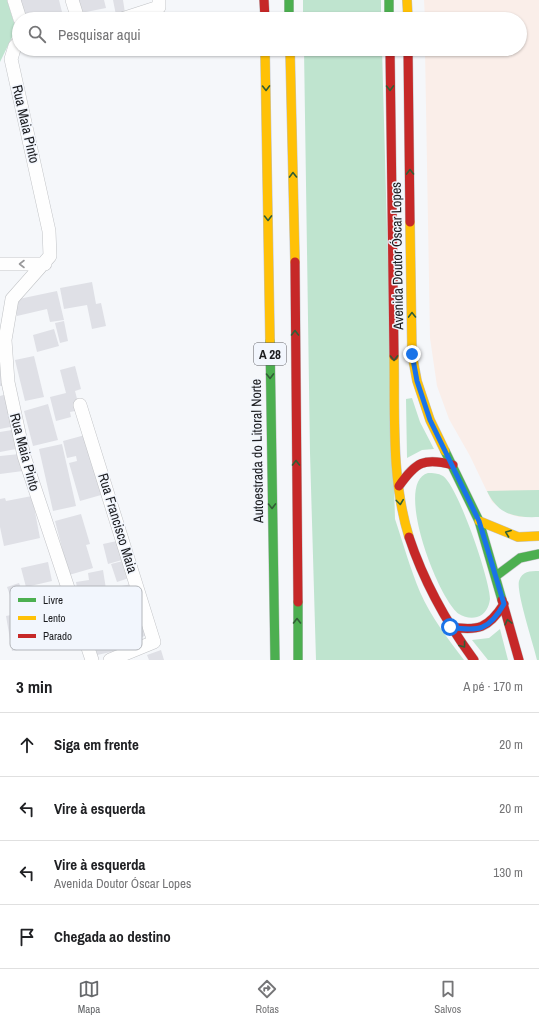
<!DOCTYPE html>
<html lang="pt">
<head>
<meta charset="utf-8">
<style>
  :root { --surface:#fff; --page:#f6f6f6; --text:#202124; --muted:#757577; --line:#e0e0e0; --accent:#67696c }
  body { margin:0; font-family:"Archivo Narrow",sans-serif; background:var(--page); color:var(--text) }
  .stop { position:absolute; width:12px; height:12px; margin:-9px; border:3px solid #1a73e8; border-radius:50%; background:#fff }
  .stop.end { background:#1a73e8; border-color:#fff; box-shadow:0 1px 4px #0008 }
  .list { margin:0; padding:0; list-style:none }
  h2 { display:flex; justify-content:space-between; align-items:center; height:52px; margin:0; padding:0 16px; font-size:17px }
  h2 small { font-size:13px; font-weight:400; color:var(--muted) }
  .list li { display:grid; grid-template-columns:26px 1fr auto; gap:12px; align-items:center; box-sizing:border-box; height:64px; padding:0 16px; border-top:1px solid var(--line) }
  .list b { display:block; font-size:15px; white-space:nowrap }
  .list p { margin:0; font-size:13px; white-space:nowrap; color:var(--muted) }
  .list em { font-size:13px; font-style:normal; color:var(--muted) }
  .icon { flex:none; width:22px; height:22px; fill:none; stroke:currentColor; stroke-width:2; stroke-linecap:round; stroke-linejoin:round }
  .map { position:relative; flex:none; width:539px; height:660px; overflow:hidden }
  .search { position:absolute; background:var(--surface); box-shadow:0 1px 3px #0004; left:12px; right:12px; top:12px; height:44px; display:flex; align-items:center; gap:10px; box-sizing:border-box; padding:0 14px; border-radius:22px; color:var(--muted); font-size:15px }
  .sheet { height:308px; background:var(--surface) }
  nav { display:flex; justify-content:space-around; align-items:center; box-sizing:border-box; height:56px; border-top:1px solid var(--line); background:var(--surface); font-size:11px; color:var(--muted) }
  nav a { display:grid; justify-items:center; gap:2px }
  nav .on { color:var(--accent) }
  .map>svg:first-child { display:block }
  .commercial { fill:#faeee9 }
  .green { fill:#bfe4cf }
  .building { fill:#dfe0e6 }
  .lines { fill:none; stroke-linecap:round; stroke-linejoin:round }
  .street-casing { stroke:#c1c3c6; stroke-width:14 }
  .fast-casing { stroke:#c1c3c6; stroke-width:10 }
  .slow-casing { stroke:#c1c3c6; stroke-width:10 }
  .jam-casing { stroke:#c1c3c6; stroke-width:10 }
  .street { stroke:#fefefe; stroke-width:13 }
  .fast { stroke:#4caf50; stroke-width:9 }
  .slow { stroke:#ffc107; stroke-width:9 }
  .jam { stroke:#c62828; stroke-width:9 }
  .oneway { stroke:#315e35 }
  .oneway2 { stroke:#98989a }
  .route { stroke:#1a73e8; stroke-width:5 }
  .labels { text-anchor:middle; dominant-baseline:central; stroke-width:3; stroke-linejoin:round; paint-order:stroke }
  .shield { fill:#f2f6fd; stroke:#5c5d62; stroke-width:1 }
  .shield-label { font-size:13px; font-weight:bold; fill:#1b1c1f }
  .street-label { font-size:14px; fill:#1b1c1f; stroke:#f2f6fd }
  .key { fill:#f2f6fd; stroke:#b2b5ba; stroke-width:1 }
  .key-label { font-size:11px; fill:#1b1c1f }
</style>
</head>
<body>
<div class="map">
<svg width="539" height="660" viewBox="0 0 539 660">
  <rect width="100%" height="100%" fill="#f5f7fa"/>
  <!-- commercial -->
  <path class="commercial" d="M424,0H539V517H519L509,514L492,502L470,456L449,419L437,386L430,338L425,49H520V19H425Z"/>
  <!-- green -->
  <path class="green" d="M0,0H7L16,29L0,62Z
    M303,0H381V19H303Z
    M304,49H382L395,519C403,543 410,568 420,592C431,617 448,639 464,660H316L310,453Z
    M412,398L420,422L434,449L422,450L407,458L406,399Z
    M428,473C433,473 438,473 443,476C458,486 490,580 490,599C489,607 485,615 477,617C471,619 464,617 459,614C438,599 393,482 428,473Z
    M539,490V517C515,518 498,515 487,491Z
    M539,571V660H537C534,646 516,592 519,581C522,571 530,571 539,571Z
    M500,629L508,660H488L472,640L489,638Z"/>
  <!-- building -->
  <path class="building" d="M19,0H59L62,12L37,19H23Z
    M78,0H104L106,8L81,13Z
    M113,0H123L125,13L116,15Z
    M92,282L96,304L101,303L106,326L92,329L87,305L64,309L60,288Z
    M57,291L64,320L50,322L47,309L17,316L14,300Z
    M64,321L68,341L60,343L55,323Z
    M54,329L59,346L37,352L33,335Z
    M34,356L44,397L25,401L15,360Z
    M75,366L81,389L75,391L80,410L70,412L71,417L56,421L50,397L66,393L60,370Z
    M0,368H2L4,386H0Z
    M7,394L15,426L0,429V396Z
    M48,404L58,440L33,446L24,411Z
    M12,430L16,449L0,452V432Z
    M85,435L101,495L80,501L69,463L77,461L76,456L67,458L63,441Z
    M62,444L76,506L53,511L39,449Z
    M20,454L23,471L0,474V456Z
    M32,496L40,538L4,546L0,527V499L5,498L6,501Z
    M81,514L90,544L86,545L93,568L69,575L55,521Z
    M117,541L122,560L108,564L103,544Z
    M123,561L129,578L117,582L111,564Z
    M48,562L52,581L26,587L21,568Z
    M103,570L106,589L132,584L137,612L139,611L149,634L126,644L116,620L128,615L83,623L76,582L89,580L88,573Z
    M19,583L23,594L11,598L7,587Z
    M26,612L30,633L36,632L38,640H33L34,647L12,651L6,616Z
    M115,624L120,650L97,655L92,629Z
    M161,650L164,660H149L147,655Z"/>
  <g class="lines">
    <!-- street casing -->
    <g class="street-casing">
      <path id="street" d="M14,0L20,19
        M72,0L78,19
        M122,19L159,7V0
        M19,42L15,46L11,59L49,231L50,256L12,299L5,340L8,382L24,456L92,660
        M0,264H45
        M80,405L154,642L110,660"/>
    </g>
    <!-- fast casing -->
    <g class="fast-casing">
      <path id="fast" d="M289,0V19
        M389,0V19
        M270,341L275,660
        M445,451L479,521L502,600
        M496,576L520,558L539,554
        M298,602V660"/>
    </g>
    <!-- slow casing -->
    <g class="slow-casing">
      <path id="slow" d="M407,0L408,19
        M265,49L270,341
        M290,49L295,262
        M410,222L412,354L417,381L430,420L445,451
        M394,356C395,416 391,479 409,537
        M479,521L518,537L539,536"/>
    </g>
    <!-- jam casing -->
    <g class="jam-casing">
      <path id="jam" d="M264,0L265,19
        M390,49L394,356
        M408,49L410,222
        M295,262L298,602
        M399,486C416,462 424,457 453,465
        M409,537C424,582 446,622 474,660
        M502,600L519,660
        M450,627C478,631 488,629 504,604"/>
    </g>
    <!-- street -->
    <use href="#street" class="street"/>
    <!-- fast -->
    <use href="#fast" class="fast"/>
    <!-- slow -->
    <use href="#slow" class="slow"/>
    <!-- jam -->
    <use href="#jam" class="jam"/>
  </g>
  <!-- one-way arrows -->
  <defs><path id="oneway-chevron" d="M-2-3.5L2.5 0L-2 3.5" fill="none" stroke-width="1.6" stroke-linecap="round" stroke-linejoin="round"/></defs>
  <g class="oneway">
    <use href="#oneway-chevron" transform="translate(266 88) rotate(89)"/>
    <use href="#oneway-chevron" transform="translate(390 88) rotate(89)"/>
    <use href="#oneway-chevron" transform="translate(410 172) rotate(-91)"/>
    <use href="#oneway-chevron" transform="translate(293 175) rotate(-91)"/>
    <use href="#oneway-chevron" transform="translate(268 218) rotate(89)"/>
    <use href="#oneway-chevron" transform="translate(412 315) rotate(-91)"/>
    <use href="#oneway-chevron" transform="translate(295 333) rotate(-90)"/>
    <use href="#oneway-chevron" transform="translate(394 358) rotate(89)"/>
    <use href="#oneway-chevron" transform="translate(270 376) rotate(89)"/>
    <use href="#oneway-chevron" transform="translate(296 463) rotate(-90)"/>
    <use href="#oneway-chevron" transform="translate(400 502) rotate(83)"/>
    <use href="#oneway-chevron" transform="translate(272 506) rotate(89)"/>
    <use href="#oneway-chevron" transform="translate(508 533) rotate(-159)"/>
    <use href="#oneway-chevron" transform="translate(297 621) rotate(-90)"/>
    <use href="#oneway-chevron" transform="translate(508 622) rotate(-104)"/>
    <use href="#oneway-chevron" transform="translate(463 645) rotate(53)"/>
  </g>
  <use class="oneway2" href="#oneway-chevron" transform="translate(22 264) rotate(180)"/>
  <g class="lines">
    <!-- route -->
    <path class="route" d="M412,354L417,381L430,420L479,521L504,604C489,630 479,632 450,627"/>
  </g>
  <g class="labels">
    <!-- shield labels -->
    <rect class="shield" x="254" y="343" width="32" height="22" rx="3"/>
    <g class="shield-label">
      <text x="270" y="354">A 28</text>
    </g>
    <!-- street labels -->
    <g class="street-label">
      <text transform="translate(26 124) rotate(77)">Rua Maia Pinto</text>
      <text transform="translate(397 256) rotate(-91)">Avenida Doutor Óscar Lopes</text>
      <text transform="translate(257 451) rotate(-91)">Autoestrada do Litoral Norte</text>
      <text transform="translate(25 452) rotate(75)">Rua Maia Pinto</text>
      <text transform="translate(118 523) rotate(73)">Rua Francisco Maia</text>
    </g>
  </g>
  <!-- legend -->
  <rect x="10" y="586" width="132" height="64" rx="6" class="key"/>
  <rect x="18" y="598" width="18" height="4" fill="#4caf50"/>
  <rect x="18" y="616" width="18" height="4" fill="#ffc107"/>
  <rect x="18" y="634" width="18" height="4" fill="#c62828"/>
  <g class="key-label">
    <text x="43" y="604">Livre</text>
    <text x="43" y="622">Lento</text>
    <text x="43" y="640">Parado</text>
  </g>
</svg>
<div class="stop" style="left:450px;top:627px"></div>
<div class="stop end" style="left:412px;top:354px"></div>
<div class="search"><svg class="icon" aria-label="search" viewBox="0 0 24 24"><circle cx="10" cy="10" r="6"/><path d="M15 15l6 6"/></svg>Pesquisar aqui</div>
</div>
<section class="sheet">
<h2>3 min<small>A pé · 170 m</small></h2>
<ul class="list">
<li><svg class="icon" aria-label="ahead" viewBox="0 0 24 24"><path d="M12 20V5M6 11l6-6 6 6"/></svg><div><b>Siga em frente</b></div><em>20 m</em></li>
<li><svg class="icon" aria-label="left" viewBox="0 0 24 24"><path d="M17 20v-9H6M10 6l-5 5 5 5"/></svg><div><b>Vire à esquerda</b></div><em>20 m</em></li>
<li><svg class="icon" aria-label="left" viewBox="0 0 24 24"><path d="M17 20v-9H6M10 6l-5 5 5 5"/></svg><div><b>Vire à esquerda</b><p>Avenida Doutor Óscar Lopes</p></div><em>130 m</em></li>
<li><svg class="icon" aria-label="arrive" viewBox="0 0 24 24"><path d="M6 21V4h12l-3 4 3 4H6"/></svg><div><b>Chegada ao destino</b></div></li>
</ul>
</section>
<nav>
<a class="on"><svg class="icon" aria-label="map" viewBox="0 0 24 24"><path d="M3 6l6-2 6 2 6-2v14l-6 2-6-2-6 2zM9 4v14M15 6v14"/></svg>Mapa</a>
<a><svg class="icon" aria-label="directions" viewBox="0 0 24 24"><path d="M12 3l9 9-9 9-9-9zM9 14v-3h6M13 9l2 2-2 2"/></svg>Rotas</a>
<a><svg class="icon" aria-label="saved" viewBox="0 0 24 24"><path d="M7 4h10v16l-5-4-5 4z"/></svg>Salvos</a>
</nav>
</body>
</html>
